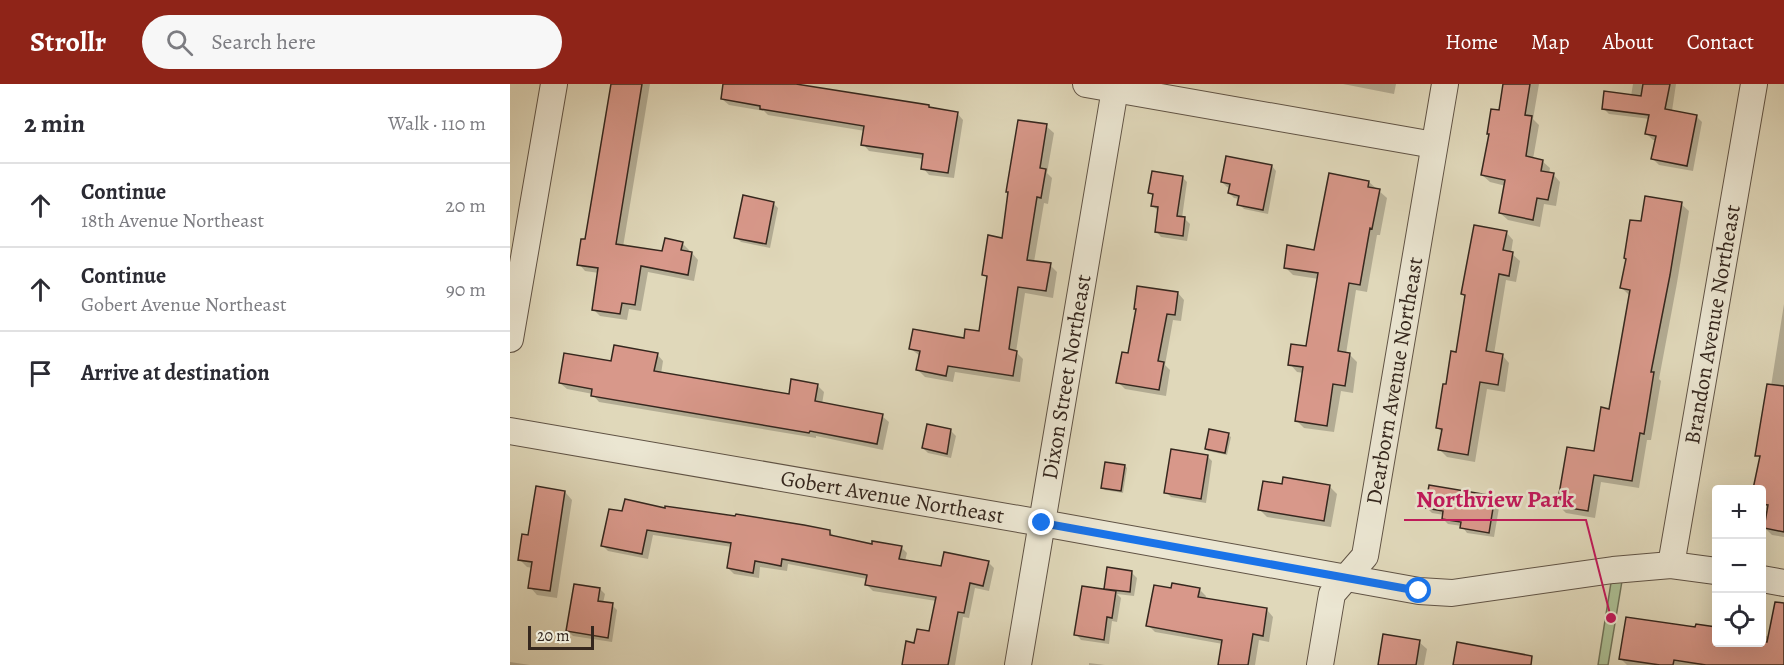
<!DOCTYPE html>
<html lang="en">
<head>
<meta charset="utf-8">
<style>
  :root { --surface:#fff; --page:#f7f7f7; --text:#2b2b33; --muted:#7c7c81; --line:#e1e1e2; --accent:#8f2418 }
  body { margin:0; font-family:Alegreya,serif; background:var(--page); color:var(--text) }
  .controls { position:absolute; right:18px; bottom:18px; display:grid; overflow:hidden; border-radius:6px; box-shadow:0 6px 24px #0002 }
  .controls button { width:54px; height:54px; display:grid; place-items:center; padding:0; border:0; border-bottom:2px solid var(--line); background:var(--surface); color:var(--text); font:30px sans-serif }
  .scale { position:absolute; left:18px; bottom:15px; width:66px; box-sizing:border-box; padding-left:6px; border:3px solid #35271e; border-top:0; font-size:16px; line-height:21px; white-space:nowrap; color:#35271e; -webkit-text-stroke:4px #ebe6d2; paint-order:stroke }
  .stop { position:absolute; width:18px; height:18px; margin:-14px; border:4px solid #1a73e8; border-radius:50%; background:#fff }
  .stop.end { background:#1a73e8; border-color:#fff; box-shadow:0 2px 6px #0008 }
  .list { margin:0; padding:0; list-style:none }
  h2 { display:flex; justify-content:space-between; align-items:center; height:78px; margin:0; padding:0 24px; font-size:26px }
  h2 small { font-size:20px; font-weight:400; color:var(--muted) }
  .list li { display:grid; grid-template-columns:39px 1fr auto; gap:18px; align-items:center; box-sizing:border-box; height:84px; padding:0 24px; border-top:2px solid var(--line) }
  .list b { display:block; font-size:22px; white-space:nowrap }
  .list p { margin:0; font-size:20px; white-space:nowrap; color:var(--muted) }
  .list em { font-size:20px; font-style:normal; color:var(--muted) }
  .icon { flex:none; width:33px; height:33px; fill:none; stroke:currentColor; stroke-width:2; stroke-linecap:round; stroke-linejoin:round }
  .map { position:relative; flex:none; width:1274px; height:581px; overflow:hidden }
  header { display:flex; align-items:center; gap:36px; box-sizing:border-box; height:84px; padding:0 30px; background:var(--accent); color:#fff }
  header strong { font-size:28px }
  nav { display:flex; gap:33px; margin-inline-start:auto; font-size:21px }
  .search { width:420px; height:54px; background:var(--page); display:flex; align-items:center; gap:15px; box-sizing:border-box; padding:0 21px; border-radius:33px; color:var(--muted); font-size:22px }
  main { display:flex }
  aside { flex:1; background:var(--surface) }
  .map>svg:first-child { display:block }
  .green { fill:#acc095; stroke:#70745a; stroke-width:1.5 }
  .shadow { fill:#0003 }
  .building { fill:#d8988a; stroke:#35271e; stroke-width:1.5 }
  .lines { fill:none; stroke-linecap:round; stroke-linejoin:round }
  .minor-casing { stroke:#605345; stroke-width:28 }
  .minor { stroke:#ebe6d2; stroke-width:26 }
  .route { stroke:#1a73e8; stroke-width:8 }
  .labels { text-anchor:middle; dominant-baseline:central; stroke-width:5; stroke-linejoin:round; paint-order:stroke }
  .street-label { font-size:22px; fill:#35271e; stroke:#ebe6d2 }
  .leader { fill:none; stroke:#c2185b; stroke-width:2 }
  .callout-dot { fill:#c2185b; stroke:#ebe6d2; stroke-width:2 }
  .callout-label { font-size:24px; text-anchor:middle; font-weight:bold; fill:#c2185b; stroke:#ebe6d2; stroke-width:5; stroke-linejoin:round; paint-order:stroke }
</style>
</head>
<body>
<header>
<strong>Strollr</strong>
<div class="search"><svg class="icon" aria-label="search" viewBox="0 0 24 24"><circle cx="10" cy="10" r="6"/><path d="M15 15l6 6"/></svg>Search here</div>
<nav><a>Home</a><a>Map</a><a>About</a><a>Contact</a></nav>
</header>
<main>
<aside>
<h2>2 min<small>Walk · 110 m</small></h2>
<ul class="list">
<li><svg class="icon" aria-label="ahead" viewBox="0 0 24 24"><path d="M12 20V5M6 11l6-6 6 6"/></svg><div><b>Continue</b><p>18th Avenue Northeast</p></div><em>20 m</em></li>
<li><svg class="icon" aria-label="ahead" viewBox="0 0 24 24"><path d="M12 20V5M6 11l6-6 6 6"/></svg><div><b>Continue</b><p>Gobert Avenue Northeast</p></div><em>90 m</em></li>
<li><svg class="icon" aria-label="arrive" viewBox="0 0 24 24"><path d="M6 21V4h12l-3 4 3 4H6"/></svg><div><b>Arrive at destination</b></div></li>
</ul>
</aside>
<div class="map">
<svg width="1274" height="581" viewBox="0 0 1274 581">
  <rect width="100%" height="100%" fill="#e0d8ba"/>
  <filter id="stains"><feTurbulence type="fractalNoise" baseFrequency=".00333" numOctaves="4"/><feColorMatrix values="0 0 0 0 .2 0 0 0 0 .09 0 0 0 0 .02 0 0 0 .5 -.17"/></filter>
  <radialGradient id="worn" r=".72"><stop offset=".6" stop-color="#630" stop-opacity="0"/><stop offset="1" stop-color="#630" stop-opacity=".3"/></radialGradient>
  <!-- green -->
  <path class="green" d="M1114,485L1098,581H1088L1103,486Z"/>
  <!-- shadow -->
  <path class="shadow" d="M103,0H140L113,163L153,169L172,159L179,166L178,168L182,169L188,176L184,197L138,188L131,227L119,225L117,236L90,232L83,225L89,189L75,187L69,180L77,157Z
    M215,0H279L447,29L453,36L444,94L419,91L413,84L414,75L359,67L353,60L355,47L258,31L254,27L219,21L212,15Z
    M833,0H886L884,10Z
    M994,0H1029L1023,35L1029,41L1023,75L1032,77L1040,84L1039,90H1043L1050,98L1046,122L1034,120L1030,143L998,136L990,129L996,102L980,98L972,91L990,28Z
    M1123,0H1166L1162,27L1186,32L1192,38L1183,87L1149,81L1143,75L1146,56H1143L1137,50L1140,35L1099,30L1093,24L1121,12Z
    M536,42L544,49L537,89L542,94L538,120L534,119L524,178L540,181L547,188L543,214L515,209L506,268L513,275L510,298L445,288L443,298L415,293L408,286L410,272L401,265L455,255L470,249L478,195L474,190L493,155Z
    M762,82L766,87L758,130L734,125L729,120L730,115L724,114L719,109L720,104L717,103L712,98Z
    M672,93L677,98L672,134L675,135L680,140L677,157L651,153L646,147L648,127L643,122L644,113L640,109Z
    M859,98L877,114L870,151H867L857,208L846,206L836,270L840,271L847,278L843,309L831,307L824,348L794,344L786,336L794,289L787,288L780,280L797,264L809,195L783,191L775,183L805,167Z
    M263,119L268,124L260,164L231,158L226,153Z
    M1171,120L1179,127L1167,199L1149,295L1151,297L1141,356H1137L1129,404L1091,398L1085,434L1056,429L1049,422L1085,369L1100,326L1120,212L1112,204L1132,139Z
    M996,148L1003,156L1001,169L1010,177L1006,198L996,196L984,270L992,271L999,279L995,308L977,305L965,378L937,373L930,366L933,349L928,344L937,302L948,270L956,214L952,210Z
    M668,209L674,216L671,237L663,236L655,281L660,286L656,312L615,305L608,298L619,271Z
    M1274,220V453L1262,451L1255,444L1259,426L1252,424V406H1245L1251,375L1247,371L1261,302Z
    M147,270L153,277L151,290L280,312L307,301L314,308L312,320L372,332L379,338L373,366L306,352V354L89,318L83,311V310L57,305L50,299L103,279Z
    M441,347L446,352L441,374L418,369L413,364Z
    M718,351L721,353L717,371L698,367L696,365Z
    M697,372L702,377L696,419L661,413L656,408Z
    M615,382L617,384L613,409L595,406L593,404Z
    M773,401L819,402L827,410L821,443L757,433L750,426Z
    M55,408L62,416L47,514L27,511L20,503L23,484L17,483L10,476L20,452Z
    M985,413L990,418L984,453L957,449L952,442L938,440L933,435L934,431L922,429L917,424Z
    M113,429L320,448L326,454L363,462L391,463L397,469L395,477L433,483L478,478L484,484L479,507L465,504L459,534L453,533L445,581H394L406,561L420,548L426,517L363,507L357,501V495L278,480L277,487L250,483L249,494L224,490L218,484L222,463L143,451L138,475L98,467L92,461Z
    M622,489L627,494L624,512L607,510L611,514L607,538L602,537L599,560L571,556L566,550L599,508L596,504Z
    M90,505L95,510L93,519L102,521L107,526L102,558L63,552L58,547Z
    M689,505L696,512L695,516L757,526L763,533L759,558L749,556L745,581H709L713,560L645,548L638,541L663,506Z
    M1187,541L1206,544V558H1252V551L1260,553L1274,581H1117L1111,575L1187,545Z
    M909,558L917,565L914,581H870Z
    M0,578L20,581H21H0Z
    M579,579L595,581H579Z"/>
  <!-- building -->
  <path class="building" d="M101,0H132L106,160L152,167L155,154L173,158L171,166L182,168L178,191L131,182L125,221L112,219L110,230L82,226L88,184L67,181L71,155H75Z
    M213,0H286L419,21V23L448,28L438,89L411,85L413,70L351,61L354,42L250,25V22L211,15Z
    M993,0H1020L1015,31L1022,32L1016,72L1033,76L1031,87L1044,89L1038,116L1027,114L1023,136L989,129L995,96L971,91L979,50H977L981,25L989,26Z
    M1133,0H1160L1155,25L1187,31L1177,82L1141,75L1146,52L1135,50L1139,31L1092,25L1094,7L1131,12Z
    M508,36L537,40L530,84L536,85L531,114L527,113L517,176L541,179L536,207L508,203L499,265L507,267L503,292L438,282L436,292L406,286L410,267L399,265L403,245L454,254L455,245L469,247L477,192L472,191L478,151L492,154L498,108H496Z
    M716,72L762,81L753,126L727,121L729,112L718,109L720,100L711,98Z
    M642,87L673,92L667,132L675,133L673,152L645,148L648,123L641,122L643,110L638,109Z
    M819,89L859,97L858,103L870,105L862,145L860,144L850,201L839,199L828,267L840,269L835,302L823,300L817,342L785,337L793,283L778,281L781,260L796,262L808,189L774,184L777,161L804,166Z
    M233,111L264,118L256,160L224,154Z
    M1135,112L1172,118L1160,191L1141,288H1144L1134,350L1130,349L1122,397L1084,391L1078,427L1047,422L1057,363L1084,367L1091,323L1099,325L1120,206L1110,204L1116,175L1114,174L1120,136L1131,137Z
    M964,141L997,147L993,166L1003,168L999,192L989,190L976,267L993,270L988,301L970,298L958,371L928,366L932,345L926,344L933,300H936L941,267L946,268L955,211L951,210Z
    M627,202L668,208L665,231L657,230L648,277L654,278L649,306L606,299L612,268L618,269L626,225H624Z
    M104,261L148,269L144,287L279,310L281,295L308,300L305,317L373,330L367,360L300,347L299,349L81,312L82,305L49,299L54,269L101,277Z
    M1257,300L1274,302V448L1254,444L1258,421L1251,420V405H1243L1250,372H1245Z
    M417,340L441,345L437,370L412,364Z
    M699,345L719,349L715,369L695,365Z
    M661,365L698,371L691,415L654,409Z
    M595,378L615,381L611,407L591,404Z
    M773,393L820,401L814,437L748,426L753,397L772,400Z
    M919,401L985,412L979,449L950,444L951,438L932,435L933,427L915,424Z
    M26,402L55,407L40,507L18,504L22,478L8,476L12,450L18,451Z
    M115,415L155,424V422L225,432L226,430L294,441L320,446V451L362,460V457L392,462L389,475L431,482L434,468L479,477L473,502L460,499L454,529L448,528L438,581H392L396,557L404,559L407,545L419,547L426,513L355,501L357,491L272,475L271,482L245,477L243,489L217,484L221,459L137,446L132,470L91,462L99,425L112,427Z
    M597,483L622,487L620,508L594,505Z
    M662,499L690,504L688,513L757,524L753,552L743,550L738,581H708L712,556L636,542L644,501L661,504Z
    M64,500L90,504L88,517L103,519L98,554L56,547Z
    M572,502L606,507L602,534L597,533L594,556L564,551Z
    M1265,518L1274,519V581H1196L1164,576L1163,581H1150L1109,575L1116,533L1185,543L1186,540L1206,543V558H1257Z
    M873,550L910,556L906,581H868Z
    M947,558L1022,572L1021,581H943Z"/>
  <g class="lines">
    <!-- minor casing -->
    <g class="minor-casing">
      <g id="minor">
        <path d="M576,0L924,61"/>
        <path d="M0,255L44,0"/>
        <path id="s1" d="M0,347L532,439L909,507L942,509L1103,486L1161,481L1206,487"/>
        <path id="s2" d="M1161,481L1244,0"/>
        <path d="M1252,495L1274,499"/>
        <path id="s3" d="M508,581L605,5"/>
        <path id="s4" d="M810,581L822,510L855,472L935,0"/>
      </g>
    </g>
    <!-- minor -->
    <use href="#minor" class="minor"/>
  </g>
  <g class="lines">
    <!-- route -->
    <path class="route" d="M532,439L909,507"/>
  </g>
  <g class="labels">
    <!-- street labels -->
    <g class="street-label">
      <text stroke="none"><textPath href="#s2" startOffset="244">Brandon Avenue Northeast</textPath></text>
      <text stroke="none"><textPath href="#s3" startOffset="292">Dixon Street Northeast</textPath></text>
      <text stroke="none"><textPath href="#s4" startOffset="300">Dearborn Avenue Northeast</textPath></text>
      <text stroke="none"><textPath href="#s1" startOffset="388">Gobert Avenue Northeast</textPath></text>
    </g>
  </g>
  <!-- callouts -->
  <path class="leader" d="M1101 534L1076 436H894"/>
  <circle class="callout-dot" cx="1101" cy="534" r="6"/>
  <g class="callout-label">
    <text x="985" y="423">Northview Park</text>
  </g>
  <rect width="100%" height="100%" filter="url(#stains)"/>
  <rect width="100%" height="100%" fill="url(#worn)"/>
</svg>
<div class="controls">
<button>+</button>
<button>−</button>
<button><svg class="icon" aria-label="locate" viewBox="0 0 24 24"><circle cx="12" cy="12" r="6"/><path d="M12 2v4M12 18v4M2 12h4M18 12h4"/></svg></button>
</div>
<div class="scale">20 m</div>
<div class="stop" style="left:909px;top:507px"></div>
<div class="stop end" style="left:532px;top:439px"></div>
</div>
</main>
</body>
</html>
